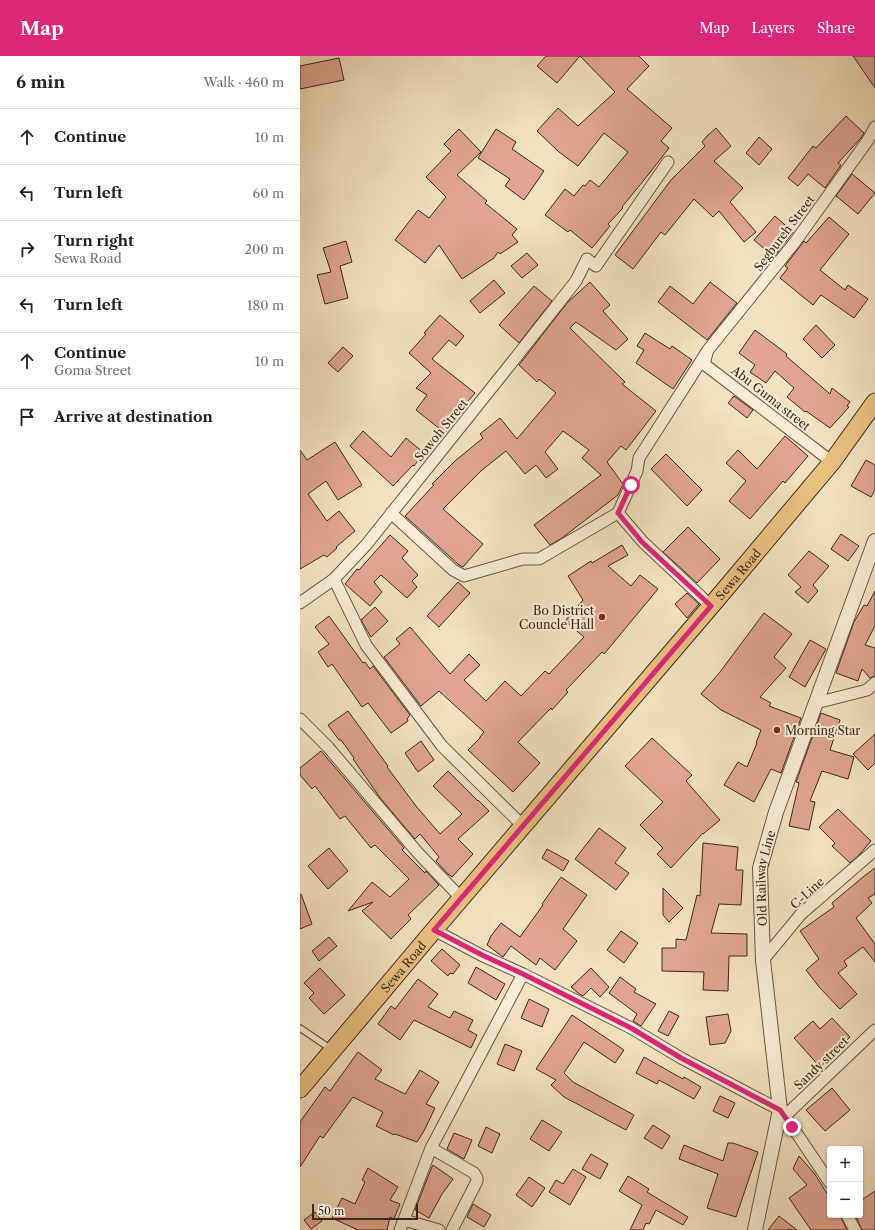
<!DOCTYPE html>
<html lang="en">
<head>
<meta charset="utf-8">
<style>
  :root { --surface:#fff; --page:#f2f2f2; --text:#202124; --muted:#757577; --line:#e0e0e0; --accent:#db2777 }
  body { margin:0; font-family:"Libre Caslon Text",serif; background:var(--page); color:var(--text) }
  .controls { position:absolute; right:12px; bottom:12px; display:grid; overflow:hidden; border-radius:4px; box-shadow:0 1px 3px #0004 }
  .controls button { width:36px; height:36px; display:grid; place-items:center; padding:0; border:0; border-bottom:1px solid var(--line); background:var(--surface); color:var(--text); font:20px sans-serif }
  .scale { position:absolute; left:12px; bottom:10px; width:106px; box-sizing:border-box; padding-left:4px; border:2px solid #3e281c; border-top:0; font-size:11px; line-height:14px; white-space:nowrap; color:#3e281c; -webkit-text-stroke:3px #f8ecd6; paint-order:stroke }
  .stop { position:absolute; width:12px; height:12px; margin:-9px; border:3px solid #db2777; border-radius:50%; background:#fff }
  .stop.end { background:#db2777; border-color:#fff; box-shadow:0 1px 4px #0008 }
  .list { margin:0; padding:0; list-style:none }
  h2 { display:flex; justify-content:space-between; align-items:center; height:52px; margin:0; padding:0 16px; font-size:17px }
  h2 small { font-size:13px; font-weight:400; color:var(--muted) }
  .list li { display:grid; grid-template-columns:26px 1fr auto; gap:12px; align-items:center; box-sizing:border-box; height:56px; padding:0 16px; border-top:1px solid var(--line) }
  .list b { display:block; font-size:15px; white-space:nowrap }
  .list p { margin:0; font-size:13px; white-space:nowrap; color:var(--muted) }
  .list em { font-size:13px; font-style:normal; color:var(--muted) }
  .icon { flex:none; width:22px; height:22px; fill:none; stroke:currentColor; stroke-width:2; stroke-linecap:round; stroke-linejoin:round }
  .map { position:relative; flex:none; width:575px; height:1174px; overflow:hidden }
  header { display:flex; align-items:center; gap:24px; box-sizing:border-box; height:56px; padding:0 20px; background:var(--accent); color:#fff }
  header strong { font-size:19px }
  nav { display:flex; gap:22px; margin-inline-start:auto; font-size:14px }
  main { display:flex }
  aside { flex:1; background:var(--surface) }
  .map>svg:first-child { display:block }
  .building { fill:#e0a592; stroke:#3e281c }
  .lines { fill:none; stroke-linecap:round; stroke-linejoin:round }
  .service-casing { stroke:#6c5645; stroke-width:8 }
  .minor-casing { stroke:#6c5645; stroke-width:13 }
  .tertiary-casing { stroke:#6c5645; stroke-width:16 }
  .primary-casing { stroke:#3e281c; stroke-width:19 }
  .service { stroke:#f8ecd6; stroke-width:5.5 }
  .minor { stroke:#f8ecd6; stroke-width:11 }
  .tertiary { stroke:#f8ecd6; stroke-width:14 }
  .primary { stroke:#eac080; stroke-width:17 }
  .route { stroke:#db2777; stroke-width:5 }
  .poi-dot { fill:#8f2418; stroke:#f8ecd6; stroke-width:1.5 }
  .labels { text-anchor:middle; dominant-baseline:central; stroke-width:4; stroke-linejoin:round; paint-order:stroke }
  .street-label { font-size:12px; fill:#3e281c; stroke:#f8ecd6 }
  .poi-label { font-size:12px; fill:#3e281c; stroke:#f8ecd6; text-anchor:end }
</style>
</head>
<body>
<header>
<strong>Map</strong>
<nav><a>Map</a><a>Layers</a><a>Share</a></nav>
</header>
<main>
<aside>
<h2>6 min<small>Walk · 460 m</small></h2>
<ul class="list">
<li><svg class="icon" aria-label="ahead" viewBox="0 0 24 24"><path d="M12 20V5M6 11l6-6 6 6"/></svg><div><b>Continue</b></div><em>10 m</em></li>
<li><svg class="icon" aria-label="left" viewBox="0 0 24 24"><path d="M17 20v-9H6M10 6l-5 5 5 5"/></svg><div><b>Turn left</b></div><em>60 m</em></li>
<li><svg class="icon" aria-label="right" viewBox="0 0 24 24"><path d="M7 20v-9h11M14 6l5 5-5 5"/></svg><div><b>Turn right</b><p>Sewa Road</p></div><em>200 m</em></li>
<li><svg class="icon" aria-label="left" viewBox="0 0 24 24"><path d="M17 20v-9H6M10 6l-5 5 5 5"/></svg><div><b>Turn left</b></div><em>180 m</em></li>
<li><svg class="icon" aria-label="ahead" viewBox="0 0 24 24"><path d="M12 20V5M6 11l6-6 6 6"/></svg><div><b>Continue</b><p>Goma Street</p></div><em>10 m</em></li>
<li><svg class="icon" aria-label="arrive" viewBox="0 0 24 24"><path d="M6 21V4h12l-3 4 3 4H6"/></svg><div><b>Arrive at destination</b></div></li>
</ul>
</aside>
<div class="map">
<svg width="575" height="1174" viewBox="0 0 575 1174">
  <rect width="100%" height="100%" fill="#f4e1c0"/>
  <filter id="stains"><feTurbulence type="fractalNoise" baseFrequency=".005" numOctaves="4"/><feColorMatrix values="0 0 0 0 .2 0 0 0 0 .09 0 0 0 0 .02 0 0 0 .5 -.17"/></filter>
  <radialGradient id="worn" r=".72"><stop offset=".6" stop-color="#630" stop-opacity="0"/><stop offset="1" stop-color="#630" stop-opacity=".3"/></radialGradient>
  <!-- building -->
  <path class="building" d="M246,0H339L349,10L327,33L372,72L361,85L369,92L348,119L322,151L323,152L308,168L310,170L292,192L270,174L268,176L245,159L265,133L274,140L283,129L285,130L290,124L299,131L328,96L304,77L278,110L259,96L237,75L258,52L278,70L315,36L280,0L257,27L237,10Z
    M553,0H575V32Z
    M39,2L44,24L0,33V10Z
    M546,60L564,77L561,82L538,107L541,109L525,132L508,118L498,130L488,122L513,90L516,92Z
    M416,72L431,90L414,105L443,132L430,146L456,176L444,186L419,155L413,161L394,143L365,179L361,176L333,213L315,199L371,124L405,90L402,86L407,80Z
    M159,73L181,96L157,119L187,145L185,147L217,173L212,179L218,186L200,198L198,196L194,202L162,223L139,189L125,207L95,184L118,154L129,162L146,141L126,121L151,95L144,88Z
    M196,73L216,86L212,93L244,115L224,144L205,130L210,123L178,102Z
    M459,81L472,93L459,109L446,97Z
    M552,118L575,137L558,158L536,140Z
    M475,160L493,176L474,201L454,184Z
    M529,161L549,178L520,214L545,234L548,229L568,243L554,262L521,239L513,249L480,222L488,212L485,210L504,185L506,187Z
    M46,185L52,206L40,210L48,242L25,248L17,219L31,216L23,192Z
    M227,197L238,209L222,222L211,210Z
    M194,224L205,237L180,257L170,245Z
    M290,226L310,249L303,255L328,283L316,294L276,266L270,272L325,326L322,328L356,355L326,394L321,390L307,406L323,428L318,439L262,482L250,489L234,469L301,419L282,402L289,394L263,375L245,396L258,413L246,422L236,409L225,418L206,395L182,414L143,453L183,488L163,511L159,509L105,460L134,429L132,428L155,405L183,382L180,378L200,362L217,383L256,337L239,323L237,326L219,309L267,247Z
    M410,226L437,247L407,284L358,246L370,230L393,248Z
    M234,230L252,245L219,287L199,269Z
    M140,259L164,280L156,290L149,284L132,303L175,337L161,353L163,355L145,377L116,354L127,339L116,332L131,317L109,297L126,278L124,277Z
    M516,269L535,289L522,302L503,283Z
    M455,274L487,298L486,300L530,338L532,332L550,346L547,350L549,351L530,372L506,355L505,356L487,341L494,332L475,315L466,327L450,316L455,309L439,297Z
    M345,277L370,293L372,290L392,304L373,333L336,307L344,294L337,290Z
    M43,291L53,300L38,316L28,307Z
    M434,340L453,354L447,362L428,347Z
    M63,375L91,401L106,382L124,397L114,410L113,409L93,430L50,390Z
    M485,380L508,400L485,427L483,425L450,463L429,445L446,425L426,407L438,394L457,413Z
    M35,386L62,429L38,444L26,425L8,438L27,465L39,455L55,475L36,491L37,492L27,501L24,499L0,513V394L7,404Z
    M366,398L402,434L387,450L351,413Z
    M566,404L575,409V434L571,441L551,430Z
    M388,471L420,503L397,527L363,496Z
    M541,478L559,490L548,505L531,493Z
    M90,479L108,495L102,502L118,519L112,525L117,531L107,542L81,519L74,526L82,536L70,550L45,528L57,513L59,514Z
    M322,489L328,499L308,510L331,530L340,519L358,533L304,598L302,596L266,634L268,636L252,654L251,652L218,686L240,707L213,736L168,694L180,682V681L184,676L139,635L121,650L84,601L100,588L96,583L110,571L150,618L169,598L180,609L164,624L186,645L205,625L221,640L245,615L249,618L284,581L265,565L283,544L268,520L291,505L292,507Z
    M509,495L529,510L513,529L518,535L508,547L495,536L501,531L488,519Z
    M158,526L170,537L139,571L127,560Z
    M575,535V570L565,589L575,592V620L570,622L562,613L558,625L536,617L554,566L564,549L567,550Z
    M387,537L399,548L387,562L375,548Z
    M75,551L88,565L71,581L61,564Z
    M464,557L492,578L474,601L486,612L460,641L471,647L469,650L501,662L481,717L471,713L454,746L424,729L438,706L447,711L457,687H456L461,674L421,654L401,638L420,616Z
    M29,560L63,607L65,606L70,613L73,610L110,659L107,663L108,665L91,677L68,647L62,651L32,608L28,611L18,596L29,588L15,571Z
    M510,584L526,593L505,631L489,621Z
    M48,655L88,710L87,711L116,750L140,778L162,758L133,730L148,715L178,745V744L189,755L158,783L173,798L152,821L150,819H149L136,805L139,801L120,778L115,783L81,743L53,703L54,702L41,684H39L28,669Z
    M521,657L540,664L530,694L554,701L548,723L522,715L510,745L515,746L509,774L489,770L499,727L496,726Z
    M575,678V707L568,714L553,698Z
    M352,682L392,719L386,725L420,764L403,778V777L371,812L357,798L363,792L340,769L363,746L325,710Z
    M121,685L134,704L118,716L105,697Z
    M21,695L104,792L102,794L125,817L126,815L139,829L108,859L111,863L91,883L62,855L73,846L48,855L72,826L90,841L109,823L75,789L71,792L45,760L40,763L15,730L12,733L0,719V712Z
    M538,753L571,785L559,799L550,807L532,790L535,787L519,771Z
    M299,772L326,792L315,807L329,817L316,834L275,803Z
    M403,787L438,791L436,814H443L441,849L419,848L411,877L447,878V900H429L428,935L403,934L404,916L362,915V892H376V883L386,884L397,839L400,840Z
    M29,792L48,815L28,833L8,810Z
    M247,793L269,805L263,815L242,802Z
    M575,812V838L568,842L572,847L556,862L575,888V906L563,891L544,905L547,910L538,917L557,938L540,953L520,932L506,914L519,903L500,875L534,851L532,847L563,821Z
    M261,821L287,839L263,873L277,885L255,914L240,902L236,909L211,890L203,901L187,889L191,880L201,867L220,881L243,849L242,848Z
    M363,832L383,852L369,866L363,859Z
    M0,838H1L12,868L0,873Z
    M321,875L338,887L324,907L307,894Z
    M29,881L37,890L19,905L12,895Z
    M142,893L160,909L153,918L150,917L148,920L131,905Z
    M176,911L205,928L196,944L168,927Z
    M20,912L45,939L24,958L9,942L14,937L4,927Z
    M291,912L309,931L300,941L291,932L283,940L278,937L271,931Z
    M320,921L336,933L334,936L356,948L341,970L333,965L337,958L309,937Z
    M118,923L138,938L128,951L150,962L154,955L173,964L168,974L177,979L171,992L114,964L100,984L78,968L91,950L95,953Z
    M229,943L249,953L242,971L221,962Z
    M369,955L379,960L368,980L358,975Z
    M428,958L431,975L425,987L410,989L406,961Z
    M272,959L324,994L315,1007L284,986L264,1017L273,1026L334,1059L326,1074L264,1041L251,1029L256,1024L236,1013Z
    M532,962L550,981L538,993L539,994L520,1011L494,982L513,965L520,973Z
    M205,988L222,995L214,1015L197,1008Z
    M58,996L82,1014L75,1023L105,1038L120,1014L139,1026L126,1048L135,1052L124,1075L117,1086L95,1078L94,1079L76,1070L83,1056L53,1041L23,1082L20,1080L0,1111V1066L25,1031L30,1035Z
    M344,1001L383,1023L384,1021L401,1031L394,1043L359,1024L357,1028L336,1017Z
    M532,1032L550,1054L525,1075L506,1054Z
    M420,1040L435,1047L428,1062L413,1055Z
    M242,1064L262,1076L249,1095L230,1083Z
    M353,1069L370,1080L362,1093L344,1082Z
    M186,1071L200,1078L192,1097L178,1090Z
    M154,1077L172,1084L164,1103L147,1093Z
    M428,1087H433L458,1096L436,1161L407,1152L418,1118L379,1103L384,1089L423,1105Z
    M291,1098L308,1108L300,1123L282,1113Z
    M499,1100L514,1117L530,1142V1159H540L547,1174H511L489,1142L507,1129L493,1113Z
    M133,1109L153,1123L142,1138L129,1162L115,1154L131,1113Z
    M68,1112L98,1131L90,1144L100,1148L94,1163L90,1161L87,1174H58L32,1162L42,1142L55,1148L65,1126L62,1124Z
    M273,1113L286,1121L270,1149L249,1136L256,1124L263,1128Z
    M328,1120L349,1133L347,1136L388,1161L383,1169L356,1154L349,1168L346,1167L343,1174H330L342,1149L319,1135Z
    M229,1121L245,1132L232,1151L216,1139Z
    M575,1135V1174H562L555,1159H560V1145Z
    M173,1148L191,1159L184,1171L167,1161Z
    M15,1156L22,1165L11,1173L4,1164Z
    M479,1160L497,1174H468Z"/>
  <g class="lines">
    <!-- service casing -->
    <g class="service-casing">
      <path id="service" d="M0,972L31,993"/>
    </g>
    <!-- minor casing -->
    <g class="minor-casing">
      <path id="minor" d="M407,297L404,308L532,406
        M91,457L153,514L164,520L223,503H239L318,457
        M34,523L66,589L142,690L223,770
        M0,547L34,523L66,489L217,300L276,225L287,203L296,210L368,106
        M411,550L343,486L318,457L337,415L339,402L408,294L495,186L568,84L575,71
        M516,647L567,634L575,627
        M0,663L28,691L118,797L161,842
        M134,874L181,899L223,918L331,972L381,1002L480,1054L485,1060L530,1127
        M463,904L501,858L575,794
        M485,1060L575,974
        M131,1092L174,1117L177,1122V1125L152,1174
        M547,1159L555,1174
        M104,1164L139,1174
        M100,1174L131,1092L223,918"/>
    </g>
    <!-- tertiary casing -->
    <g class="tertiary-casing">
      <g id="tertiary">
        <path id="s1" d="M455,1174L480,1054L463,904L460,812L476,756L575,485"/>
      </g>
    </g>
    <!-- primary casing -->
    <g class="primary-casing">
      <g id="primary">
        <path id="s2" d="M0,1033L134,874L411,550L532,406L575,346"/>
      </g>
    </g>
    <!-- service -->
    <use href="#service" class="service"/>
    <!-- minor -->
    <use href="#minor" class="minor"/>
    <!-- tertiary -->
    <use href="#tertiary" class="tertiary"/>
    <!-- primary -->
    <use href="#primary" class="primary"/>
  </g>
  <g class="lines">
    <!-- route -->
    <path class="route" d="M331,429L318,457L342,486L411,550L134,874L182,899L223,918L331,972L381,1002L480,1054L492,1071"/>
  </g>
  <!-- markers -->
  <g class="poi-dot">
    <circle cx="302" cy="561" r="4"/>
    <circle cx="477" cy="674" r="4"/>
  </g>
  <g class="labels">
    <!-- street labels -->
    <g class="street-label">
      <text transform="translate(484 177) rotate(-53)">Segbureh Street</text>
      <text transform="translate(471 342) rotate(38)">Abu Guma street</text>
      <text transform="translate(141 374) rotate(-51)">Sowoh Street</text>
      <text stroke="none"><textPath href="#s2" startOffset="676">Sewa Road</textPath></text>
      <text stroke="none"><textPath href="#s1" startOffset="356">Old Railway Line</textPath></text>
      <text transform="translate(507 837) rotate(-42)">C-Line</text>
      <text stroke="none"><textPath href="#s2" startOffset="160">Sewa Road</textPath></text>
      <text transform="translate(521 1007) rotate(-44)">Sandy street</text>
    </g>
    <!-- poi labels -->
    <g class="poi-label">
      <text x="294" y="554">Bo District<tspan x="294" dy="14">Councle Hall</tspan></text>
      <text x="485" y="674" text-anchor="start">Morning Star</text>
    </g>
  </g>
  <rect width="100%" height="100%" filter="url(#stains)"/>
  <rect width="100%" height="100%" fill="url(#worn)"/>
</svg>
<div class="controls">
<button>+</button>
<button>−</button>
</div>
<div class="scale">50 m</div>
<div class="stop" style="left:331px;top:429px"></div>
<div class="stop end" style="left:492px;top:1071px"></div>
</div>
</main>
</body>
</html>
